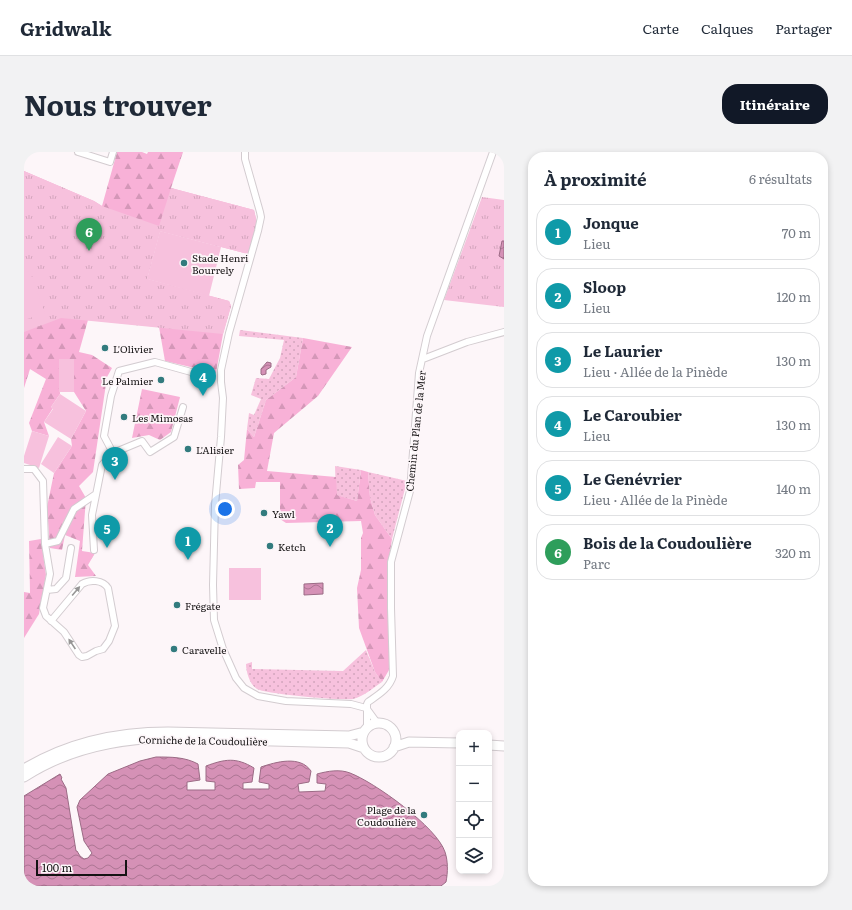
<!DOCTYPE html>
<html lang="fr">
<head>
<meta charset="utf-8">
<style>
  :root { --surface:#fff; --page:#f2f2f3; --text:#1f2937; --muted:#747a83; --line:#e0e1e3; --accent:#111827 }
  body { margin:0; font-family:Literata,serif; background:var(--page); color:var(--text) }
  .controls { position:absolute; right:12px; bottom:12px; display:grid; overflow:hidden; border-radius:8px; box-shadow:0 2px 6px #0003 }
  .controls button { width:36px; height:36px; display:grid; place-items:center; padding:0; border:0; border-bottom:1px solid var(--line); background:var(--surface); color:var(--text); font:20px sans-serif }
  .scale { position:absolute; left:12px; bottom:10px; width:91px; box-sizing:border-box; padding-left:4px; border:2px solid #151314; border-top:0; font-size:11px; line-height:14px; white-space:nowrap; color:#151314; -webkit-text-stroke:3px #fdf6f9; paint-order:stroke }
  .you { position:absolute; left:201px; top:357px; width:14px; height:14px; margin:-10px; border:3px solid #fff; border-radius:50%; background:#1a73e8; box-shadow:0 0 0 6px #1a73e833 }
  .badge { display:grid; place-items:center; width:26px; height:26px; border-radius:50%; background:var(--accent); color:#fff; font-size:13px; font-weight:700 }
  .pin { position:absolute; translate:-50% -33px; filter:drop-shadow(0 1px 2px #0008) }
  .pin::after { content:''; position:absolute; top:21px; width:14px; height:12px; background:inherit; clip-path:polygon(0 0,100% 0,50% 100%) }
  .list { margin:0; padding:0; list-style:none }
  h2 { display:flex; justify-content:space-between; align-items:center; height:52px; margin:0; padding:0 16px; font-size:17px }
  h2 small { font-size:13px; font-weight:400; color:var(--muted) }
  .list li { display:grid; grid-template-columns:26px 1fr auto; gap:12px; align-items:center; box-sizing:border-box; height:56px; margin:0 8px 8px; padding:0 8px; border:1px solid var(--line); border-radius:16px }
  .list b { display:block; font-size:15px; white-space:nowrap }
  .list p { margin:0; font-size:13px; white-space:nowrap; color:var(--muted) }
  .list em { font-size:13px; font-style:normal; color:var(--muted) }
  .icon { flex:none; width:22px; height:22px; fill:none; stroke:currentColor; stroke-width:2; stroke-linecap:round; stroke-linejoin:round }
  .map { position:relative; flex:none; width:480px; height:734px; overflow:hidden; border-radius:16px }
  header { display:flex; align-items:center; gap:24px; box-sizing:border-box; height:56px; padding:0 20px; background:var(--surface); border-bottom:1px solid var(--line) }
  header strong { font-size:19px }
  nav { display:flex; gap:22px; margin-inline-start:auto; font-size:14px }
  .intro { display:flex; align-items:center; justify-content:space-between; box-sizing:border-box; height:96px; padding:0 24px }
  h1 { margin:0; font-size:28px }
  .button { padding:10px 18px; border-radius:16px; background:var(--accent); color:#fff; font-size:14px; font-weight:700 }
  main { display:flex; gap:24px; padding:0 24px }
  aside { flex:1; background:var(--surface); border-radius:16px; box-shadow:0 2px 6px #0003 }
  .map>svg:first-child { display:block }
  .grass { fill:url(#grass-dots) }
  .forest { fill:url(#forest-firs) }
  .park { fill:url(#park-tufts) }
  .garden { fill:#f7c1dd }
  .water { fill:url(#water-waves); stroke:#9b6b85 }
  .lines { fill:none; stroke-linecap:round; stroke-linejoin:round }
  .street-casing { stroke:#d3ccd0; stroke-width:8 }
  .secondary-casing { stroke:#d3ccd0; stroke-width:11 }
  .street { stroke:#fff; stroke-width:6 }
  .secondary { stroke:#fff; stroke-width:9 }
  .oneway { fill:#969595 }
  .poi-dot { fill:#327b7e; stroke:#fdf6f9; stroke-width:1.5 }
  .labels { text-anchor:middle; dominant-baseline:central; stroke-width:3.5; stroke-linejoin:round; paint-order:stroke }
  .poi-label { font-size:10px; fill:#151314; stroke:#fdf6f9; text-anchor:start }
  .street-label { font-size:10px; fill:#151314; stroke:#fdf6f9 }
</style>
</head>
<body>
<header>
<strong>Gridwalk</strong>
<nav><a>Carte</a><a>Calques</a><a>Partager</a></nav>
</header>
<div class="intro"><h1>Nous trouver</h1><a class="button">Itinéraire</a></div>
<main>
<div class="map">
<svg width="480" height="734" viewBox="0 0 480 734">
  <defs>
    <pattern id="grass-dots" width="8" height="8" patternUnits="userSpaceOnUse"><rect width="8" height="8" fill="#f7c1dd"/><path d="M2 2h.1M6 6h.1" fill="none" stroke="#d3a5bd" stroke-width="1.8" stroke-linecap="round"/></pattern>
    <pattern id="forest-firs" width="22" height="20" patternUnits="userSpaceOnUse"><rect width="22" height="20" fill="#f8b1d7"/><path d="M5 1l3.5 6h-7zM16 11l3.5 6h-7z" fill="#d497b8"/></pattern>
    <pattern id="park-tufts" width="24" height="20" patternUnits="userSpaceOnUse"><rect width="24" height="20" fill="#f7c1dd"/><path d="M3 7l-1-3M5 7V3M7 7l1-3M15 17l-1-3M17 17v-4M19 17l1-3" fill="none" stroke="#d3a5bd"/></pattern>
    <pattern id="water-waves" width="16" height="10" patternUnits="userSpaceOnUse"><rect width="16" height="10" fill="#d591b6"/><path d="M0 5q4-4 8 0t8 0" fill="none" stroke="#ac7593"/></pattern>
  </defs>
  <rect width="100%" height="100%" fill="#fdf6f9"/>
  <!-- grass -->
  <path class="grass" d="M216,178L279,186L272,225L242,248L230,285L223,277L225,261L230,263L237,247L227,243L232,226L245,227L256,206L260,188L215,184Z
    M311,314L337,318L333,349L312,343Z
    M344,320L383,329L368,387L351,363L346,345Z
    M342,498L351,520L358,530C349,536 340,544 329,547C319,549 241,542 233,537C226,533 222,520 222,512L228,510V517L319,519Z"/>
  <!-- forest -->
  <path class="forest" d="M93,0H118L123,2L124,0H159L147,36L230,58L233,71L224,102L136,79L123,127L205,149L207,154L199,182L192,221L141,209L135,175L64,168L55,200L68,203L88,216L83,225L69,320L55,334L62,346L58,399L71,401L64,413L72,424L51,425L56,389L41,383L38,398L26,396L23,355L30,321L48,294L47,287L62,259L50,240V208L35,207L36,242L27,255L29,256L20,270L25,284L8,279L5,271L22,227L6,217L0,236V19L70,49L78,54Z
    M279,186L328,195L294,244L250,281L243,319L312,325L313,343L333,349L337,318L344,320L346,345L351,363L368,387L365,407V518L358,530L351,520L335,476L333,436L337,418V386L339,381L337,369L262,371L256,367V330H232L231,336L215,337L214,313L220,308L223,277L230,285L242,248L272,225Z
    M118,237L156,245L147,280L136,288L125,283L108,286Z
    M17,387L22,423L15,462L0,486V440L6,441L5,389Z"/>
  <!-- park -->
  <path class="park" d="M0,19L70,49L78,54L135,74L147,36L230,58L233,71L224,102L136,79L123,127L205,149L207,154L199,182L37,166L0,180Z
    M458,45L480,48V155L420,148Z"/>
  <!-- garden -->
  <path class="garden" d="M136,79L197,95L185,144L123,127Z
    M0,114L8,125L21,161L0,168Z
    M50,207V240H35V207Z
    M36,242L62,259L47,287L20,270L29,257L27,255Z
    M8,279L25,284L15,316L0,311V304Z
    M34,285L48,294L30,321L17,312Z
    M205,416H237V448H205Z"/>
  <!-- water -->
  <path class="water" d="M478,89H480V107L475,104Z
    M243,210L247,211V215L242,218V222L238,223L237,222V217Z
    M299,431V442L280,443V432Z
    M132,605C148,605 161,605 174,612L176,628L163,630V638H191V630L182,629V614C201,607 212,605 230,616L228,630L219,631V637H245V632L235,630L237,615C252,610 276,603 287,619L285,630L274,632L275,640L301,639L302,632L293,631V622C304,619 316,617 326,621C350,630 413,675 421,700C424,709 424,720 422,730L417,734H0V644L36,622L38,626L37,627L42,636L52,699H53L56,704L60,707L64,706L68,701L60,689L53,655L56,648L84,622L116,609Z"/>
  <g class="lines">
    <!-- street casing -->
    <g class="street-casing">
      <path id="street" d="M54,0L86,10L89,0
        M221,0V7L236,60L237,65L234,79L205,181L197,218V230L199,246L197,285L191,353L189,433L190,468L199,497L212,526L220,536L234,544L262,549L327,552L342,556
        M399,207L443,190L480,180
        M89,301L80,284L87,244L95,219L131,210L178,223
        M0,317H10L19,329L21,392L26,422L19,456L22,464L40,480L55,503L58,505L63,504L72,499L79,497L85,489L91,474L84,436C79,428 66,427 58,432L27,469
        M21,392L34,389L50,357L72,342
        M70,398L68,363L78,313L89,301L118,289L126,300L150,285L159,255
        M23,438L32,437L42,426L47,396
        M343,557L351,568L356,572
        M343,577V552L344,550C354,543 365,537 369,524L367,456V410L386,339L395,221L403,184L469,0"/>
    </g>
    <!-- secondary casing -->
    <g class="secondary-casing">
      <path id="secondary" d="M338 588a17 17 0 1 1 34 0a17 17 0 1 1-34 0Z
        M465,593L480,594
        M370,595L385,590L435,591
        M0,617C45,590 93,580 144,580L325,584L340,580
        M0,625C43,597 91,587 141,586L325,591L340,596"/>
    </g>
    <!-- street -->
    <use href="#street" class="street"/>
    <!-- secondary -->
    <use href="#secondary" class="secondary"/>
  </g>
  <!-- one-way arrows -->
  <defs><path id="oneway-solid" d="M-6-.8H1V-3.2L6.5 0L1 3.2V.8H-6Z"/></defs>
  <g class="oneway">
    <use href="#oneway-solid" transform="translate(52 439) rotate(-50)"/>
    <use href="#oneway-solid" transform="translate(48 492) rotate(-124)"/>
  </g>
  <!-- markers -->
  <g class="poi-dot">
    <circle cx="160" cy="111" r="4"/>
    <circle cx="81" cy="196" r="4"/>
    <circle cx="137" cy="228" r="4"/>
    <circle cx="100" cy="265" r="4"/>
    <circle cx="164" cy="297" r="4"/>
    <circle cx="240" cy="361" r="4"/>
    <circle cx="246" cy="394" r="4"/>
    <circle cx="153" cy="453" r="4"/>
    <circle cx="150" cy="497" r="4"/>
    <circle cx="400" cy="663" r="4"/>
  </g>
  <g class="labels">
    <!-- poi labels -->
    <g class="poi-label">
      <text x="168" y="105">Stade Henri<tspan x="168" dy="12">Bourrely</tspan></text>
      <text x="89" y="196">L'Olivier</text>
      <text x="129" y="228" text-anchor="end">Le Palmier</text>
      <text x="108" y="265">Les Mimosas</text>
      <text x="172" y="297">L'Alisier</text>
      <text x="248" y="361">Yawl</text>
      <text x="254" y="394">Ketch</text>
      <text x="161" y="453">Frégate</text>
      <text x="158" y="497">Caravelle</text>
      <text x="392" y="657" text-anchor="end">Plage de la<tspan x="392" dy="12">Coudoulière</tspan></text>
    </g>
    <!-- street labels -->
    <g class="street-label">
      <text transform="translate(391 279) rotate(-84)">Chemin du Plan de la Mer</text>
      <text transform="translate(179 588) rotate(1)">Corniche de la Coudoulière</text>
    </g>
  </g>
</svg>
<div class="controls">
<button>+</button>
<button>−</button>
<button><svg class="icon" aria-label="locate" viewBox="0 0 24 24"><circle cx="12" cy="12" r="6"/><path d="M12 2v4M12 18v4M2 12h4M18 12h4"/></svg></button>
<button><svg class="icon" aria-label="layers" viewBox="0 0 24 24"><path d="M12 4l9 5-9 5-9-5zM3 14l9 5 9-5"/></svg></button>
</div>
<div class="scale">100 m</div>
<div class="you"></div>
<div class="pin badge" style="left:164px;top:408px;background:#0f9aa8">1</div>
<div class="pin badge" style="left:306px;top:395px;background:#0f9aa8">2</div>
<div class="pin badge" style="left:91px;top:328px;background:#0f9aa8">3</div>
<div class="pin badge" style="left:179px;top:244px;background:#0f9aa8">4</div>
<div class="pin badge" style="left:83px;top:396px;background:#0f9aa8">5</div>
<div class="pin badge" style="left:65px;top:99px;background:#2e9e5b">6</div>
</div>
<aside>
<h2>À proximité<small>6 résultats</small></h2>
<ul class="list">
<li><span class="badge" style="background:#0f9aa8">1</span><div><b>Jonque</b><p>Lieu</p></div><em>70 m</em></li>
<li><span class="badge" style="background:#0f9aa8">2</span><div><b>Sloop</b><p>Lieu</p></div><em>120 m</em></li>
<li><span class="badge" style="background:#0f9aa8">3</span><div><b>Le Laurier</b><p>Lieu · Allée de la Pinède</p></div><em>130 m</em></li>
<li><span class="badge" style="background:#0f9aa8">4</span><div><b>Le Caroubier</b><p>Lieu</p></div><em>130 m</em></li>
<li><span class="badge" style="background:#0f9aa8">5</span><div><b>Le Genévrier</b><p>Lieu · Allée de la Pinède</p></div><em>140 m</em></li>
<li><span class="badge" style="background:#2e9e5b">6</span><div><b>Bois de la Coudoulière</b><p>Parc</p></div><em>320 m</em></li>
</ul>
</aside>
</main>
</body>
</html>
